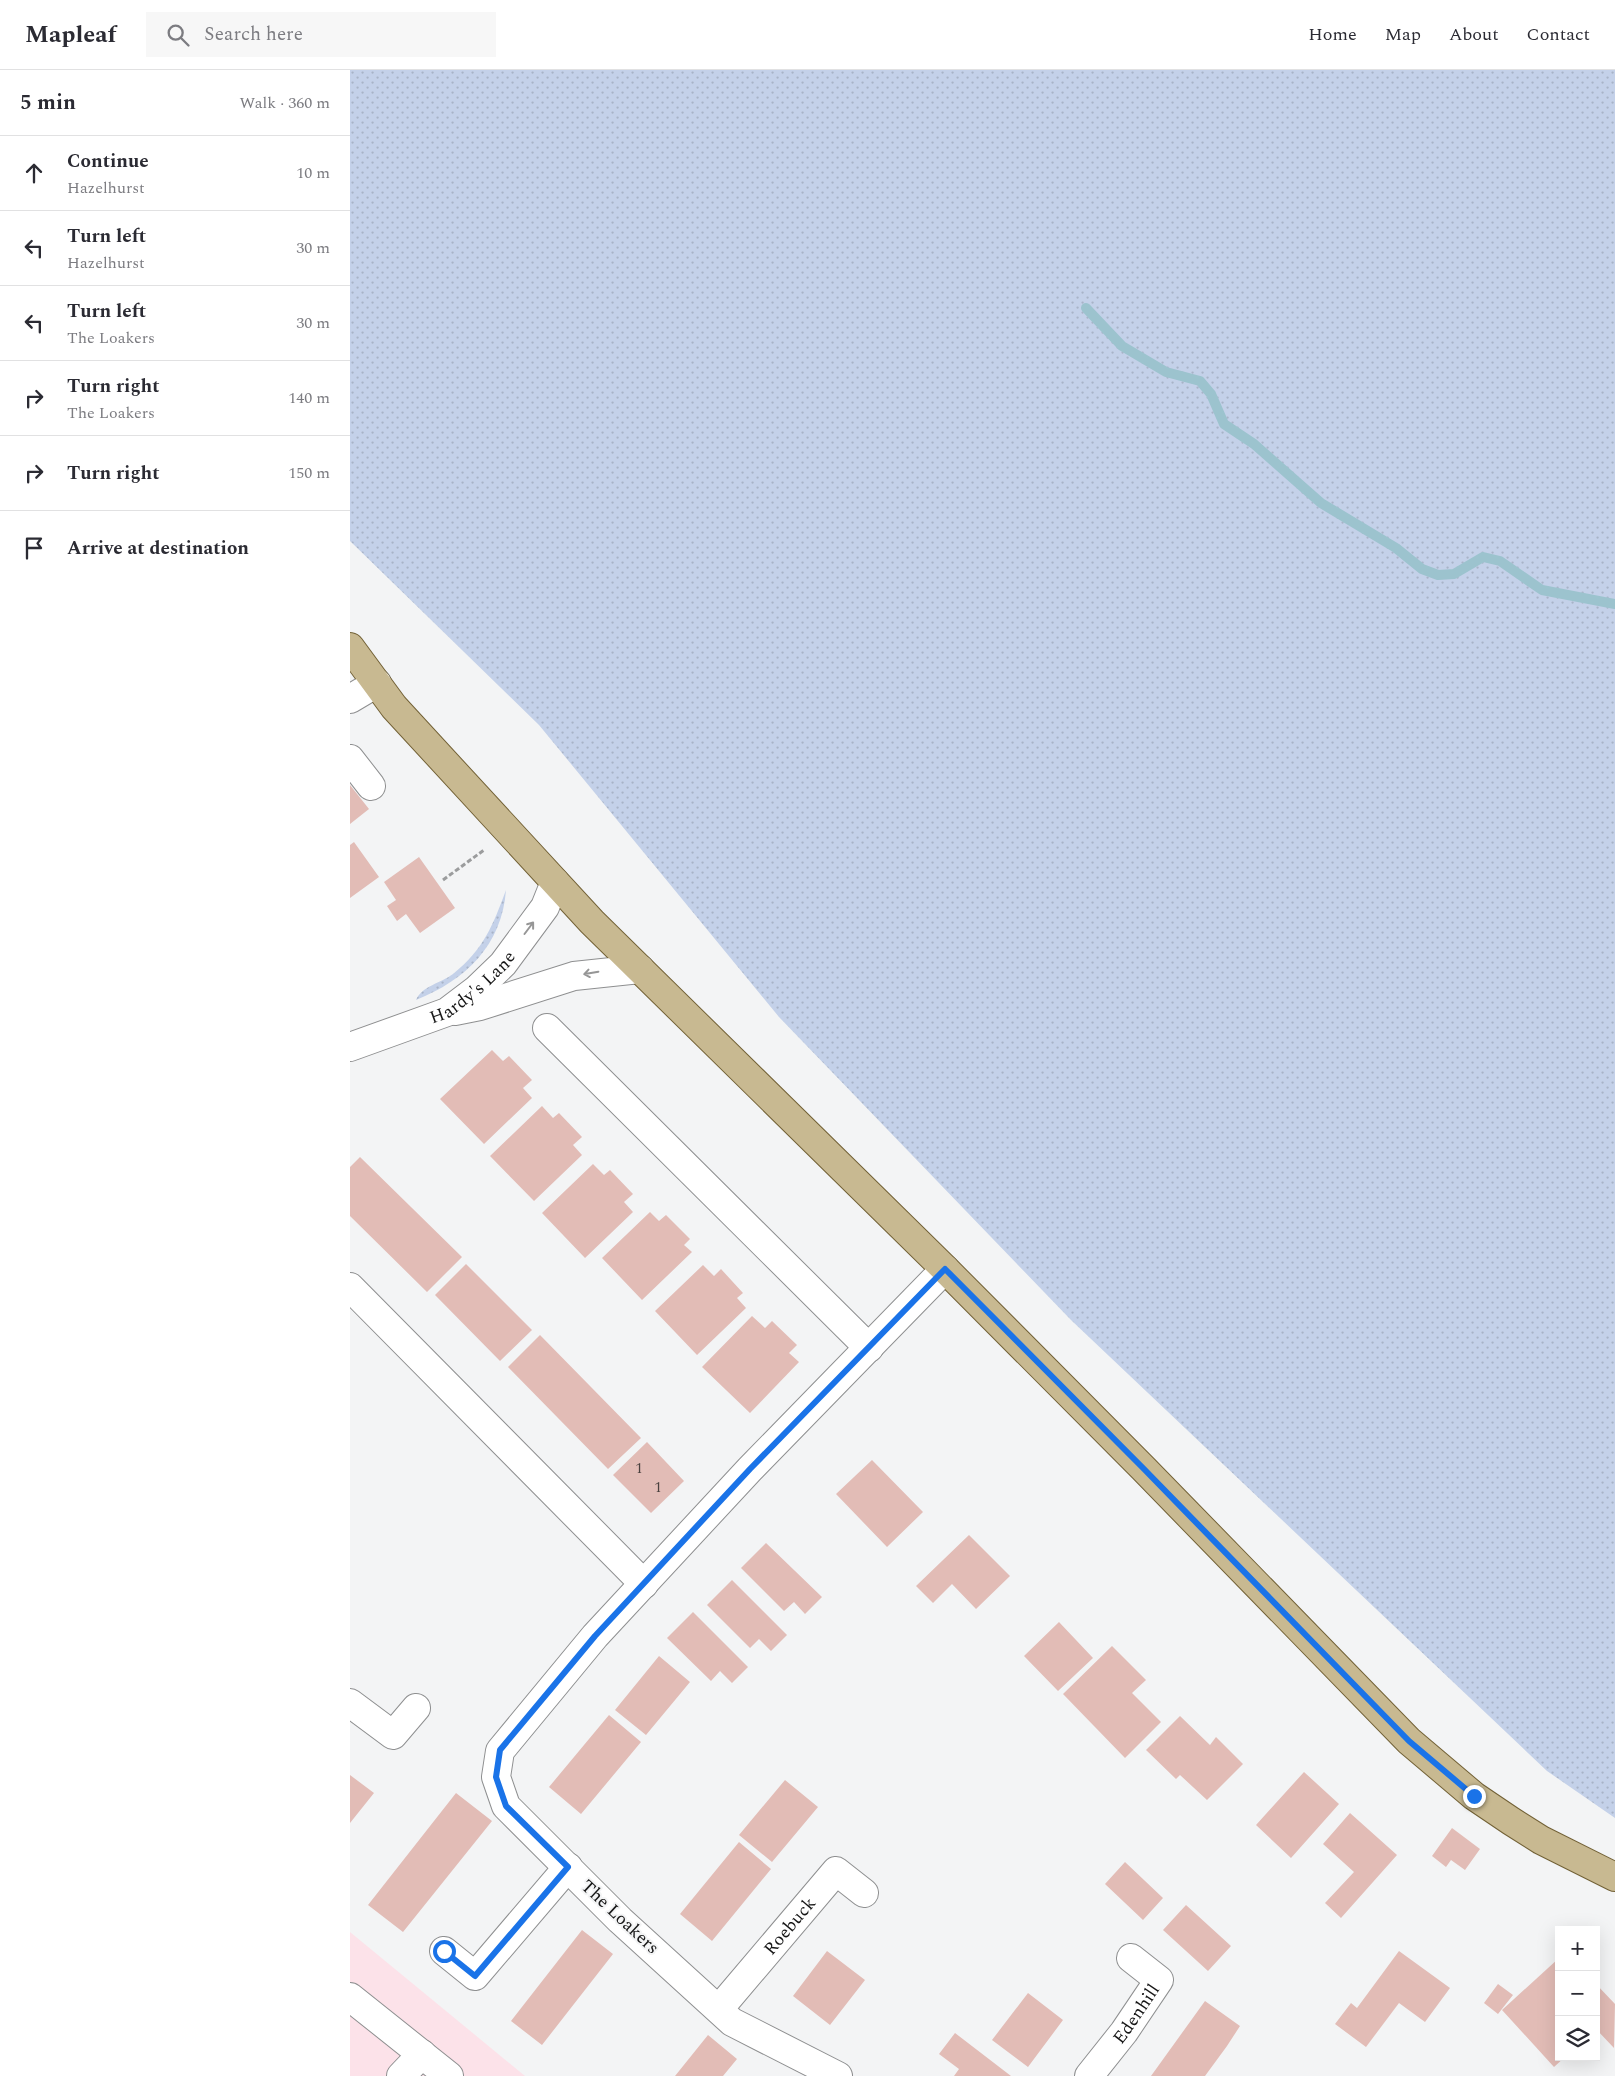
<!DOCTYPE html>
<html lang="en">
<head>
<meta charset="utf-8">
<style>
  :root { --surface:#fff; --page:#f7f7f7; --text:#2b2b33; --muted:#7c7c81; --line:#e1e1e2 }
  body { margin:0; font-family:Spectral,serif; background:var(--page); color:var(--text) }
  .controls { position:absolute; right:15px; bottom:15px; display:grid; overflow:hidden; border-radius:0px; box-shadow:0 5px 20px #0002 }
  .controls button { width:45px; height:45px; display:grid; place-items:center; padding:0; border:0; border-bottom:1px solid var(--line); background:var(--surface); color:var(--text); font:25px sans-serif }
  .stop { position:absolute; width:15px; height:15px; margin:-11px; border:4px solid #1a73e8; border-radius:50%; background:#fff }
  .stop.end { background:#1a73e8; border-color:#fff; box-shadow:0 1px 5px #0008 }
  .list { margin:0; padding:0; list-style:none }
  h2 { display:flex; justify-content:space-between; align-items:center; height:65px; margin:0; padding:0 20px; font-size:21px }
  h2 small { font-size:16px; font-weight:400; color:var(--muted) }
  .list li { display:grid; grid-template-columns:32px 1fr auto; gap:15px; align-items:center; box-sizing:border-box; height:75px; padding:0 20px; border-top:1px solid var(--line) }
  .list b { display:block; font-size:19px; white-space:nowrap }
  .list p { margin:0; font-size:16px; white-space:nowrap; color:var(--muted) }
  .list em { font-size:16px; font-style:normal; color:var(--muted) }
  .icon { flex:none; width:28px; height:28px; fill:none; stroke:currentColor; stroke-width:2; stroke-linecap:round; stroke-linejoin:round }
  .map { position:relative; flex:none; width:1265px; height:2006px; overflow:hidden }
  header { display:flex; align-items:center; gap:30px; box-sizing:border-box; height:70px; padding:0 25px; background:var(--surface); border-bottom:1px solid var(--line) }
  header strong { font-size:24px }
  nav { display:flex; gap:28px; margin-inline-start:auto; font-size:18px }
  .search { width:350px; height:45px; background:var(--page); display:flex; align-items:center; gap:12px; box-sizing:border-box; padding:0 18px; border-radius:0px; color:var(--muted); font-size:19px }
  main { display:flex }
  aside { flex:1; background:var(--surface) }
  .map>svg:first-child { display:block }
  .industrial { fill:#fce2e9 }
  .grass { fill:url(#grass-dots) }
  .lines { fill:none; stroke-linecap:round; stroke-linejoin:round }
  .stream { stroke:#9cc3ce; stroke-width:10 }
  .building { fill:#e2bcb6 }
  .minor-casing { stroke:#8e8f90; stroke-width:30 }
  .major-casing { stroke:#726136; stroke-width:30 }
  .path { stroke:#9b9c9d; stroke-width:3; stroke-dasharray:5 2.5; stroke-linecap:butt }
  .minor { stroke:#fff; stroke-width:28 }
  .major { stroke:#c8b991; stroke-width:28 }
  .oneway { stroke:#969696 }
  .route { stroke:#1a73e8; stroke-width:6 }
  .labels { text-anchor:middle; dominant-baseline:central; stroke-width:4; stroke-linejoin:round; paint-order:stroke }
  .number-label { font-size:15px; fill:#49403e }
  .street-label { font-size:18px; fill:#161616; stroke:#f3f4f5 }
</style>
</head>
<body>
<header>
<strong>Mapleaf</strong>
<div class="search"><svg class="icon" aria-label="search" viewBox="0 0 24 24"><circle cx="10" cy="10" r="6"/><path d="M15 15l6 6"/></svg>Search here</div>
<nav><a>Home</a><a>Map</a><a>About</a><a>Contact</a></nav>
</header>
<main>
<aside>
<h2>5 min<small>Walk · 360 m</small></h2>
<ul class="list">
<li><svg class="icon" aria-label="ahead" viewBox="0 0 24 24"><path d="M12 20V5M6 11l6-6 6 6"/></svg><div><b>Continue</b><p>Hazelhurst</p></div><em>10 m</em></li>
<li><svg class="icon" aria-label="left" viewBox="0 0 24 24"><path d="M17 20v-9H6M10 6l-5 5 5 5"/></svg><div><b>Turn left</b><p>Hazelhurst</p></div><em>30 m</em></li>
<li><svg class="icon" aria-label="left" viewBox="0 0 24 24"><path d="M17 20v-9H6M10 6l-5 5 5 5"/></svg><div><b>Turn left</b><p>The Loakers</p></div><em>30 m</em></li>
<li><svg class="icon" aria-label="right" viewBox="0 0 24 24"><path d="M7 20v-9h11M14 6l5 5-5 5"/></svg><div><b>Turn right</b><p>The Loakers</p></div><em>140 m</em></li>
<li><svg class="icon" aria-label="right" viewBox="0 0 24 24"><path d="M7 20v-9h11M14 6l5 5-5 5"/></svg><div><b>Turn right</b></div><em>150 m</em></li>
<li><svg class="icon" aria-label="arrive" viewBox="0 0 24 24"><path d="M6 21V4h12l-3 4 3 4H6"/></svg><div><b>Arrive at destination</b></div></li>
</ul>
</aside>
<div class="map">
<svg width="1265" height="2006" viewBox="0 0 1265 2006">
  <defs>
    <pattern id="grass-dots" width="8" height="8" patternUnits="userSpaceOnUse" patternTransform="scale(1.25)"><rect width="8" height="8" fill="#c4d1e9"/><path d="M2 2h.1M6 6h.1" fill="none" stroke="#a8b3c7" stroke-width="1.8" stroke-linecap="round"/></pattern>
  </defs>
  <rect width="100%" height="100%" fill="#f3f4f5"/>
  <!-- industrial -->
  <path class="industrial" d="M0,1862L175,2006H0Z"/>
  <!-- grass -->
  <path class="grass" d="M0,0H1265V1748L1197,1701L721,1250L429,947L189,655L0,471Z
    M156,820C152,875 116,910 66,930C72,916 91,913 103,904C134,879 143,855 156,820Z"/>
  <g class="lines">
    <!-- stream -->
    <path class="stream" d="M736,238L772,276L816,302L850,311L861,324L874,354L904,374L971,433L1046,478L1072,499L1088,505L1104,504L1133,487L1150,491L1192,520L1265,534"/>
  </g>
  <!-- building -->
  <path class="building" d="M0,715L19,739L0,754Z
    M4,772L29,807L0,828V775Z
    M69,787L105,838L70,863L56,844L47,851L37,836L46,830L34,812Z
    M142,980L153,991L159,986L182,1010L173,1018L182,1028L134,1074L90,1029Z
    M192,1036L203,1048L209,1043L232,1067L223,1075L232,1085L184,1131L140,1086Z
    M10,1087L112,1187L77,1222L0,1146V1097Z
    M243,1094L254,1105L260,1100L283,1124L274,1132L283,1142L235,1188L192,1143Z
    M300,1142L309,1151L316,1145L340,1169L334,1175L342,1182L292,1230L252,1188Z
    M116,1194L182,1260L150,1291L85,1225Z
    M353,1195L364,1206L371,1199L393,1223L387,1228L396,1238L347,1285L305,1241Z
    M402,1246L415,1258L422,1251L447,1275L439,1283L449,1292L400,1343L352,1297Z
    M190,1265L291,1368L258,1399L158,1297Z
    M297,1372L334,1411L301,1443L263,1405Z
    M522,1390L573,1442L537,1477L486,1424Z
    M619,1465L660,1506L626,1539L602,1514L583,1533L566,1516Z
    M416,1473L472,1527L455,1544L444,1532L434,1541L391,1498Z
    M382,1510L437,1565L421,1581L409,1569L400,1578L357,1535Z
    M343,1542L398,1597L382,1613L370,1601L361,1611L317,1568Z
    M709,1552L743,1588L708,1621L674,1586Z
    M762,1576L796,1610L782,1623L811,1652L775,1688L713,1624Z
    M309,1586L340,1612L296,1665L265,1640Z
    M259,1645L291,1672L231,1744L199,1717Z
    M830,1646L860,1675L866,1667L893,1694L857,1730L830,1705L826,1709L796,1680Z
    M954,1702L989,1734L941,1788L906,1755Z
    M0,1705L24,1723L0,1753Z
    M435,1710L468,1737L422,1792L389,1765Z
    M106,1723L142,1751L53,1862L18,1835Z
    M1000,1743L1047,1785L991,1848L975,1833L1004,1802L973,1774Z
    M1102,1758L1130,1779L1115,1800L1101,1790L1096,1797L1082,1786Z
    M389,1772L421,1799L362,1871L330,1844Z
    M775,1792L813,1828L793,1850L755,1814Z
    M836,1835L881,1876L858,1901L813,1860Z
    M232,1860L263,1884L192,1975L161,1951Z
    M477,1881L515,1910L480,1955L443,1926Z
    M1049,1881L1100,1918L1075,1952L1049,1933L1016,1977L985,1954L1001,1933L1007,1938Z
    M1209,1888V1987H1215L1204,1997L1152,1940Z
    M1148,1914L1163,1925L1148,1944L1134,1933Z
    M1246,1914L1265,1934L1264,1978L1246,1959Z
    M678,1923L713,1950L678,1997L642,1970Z
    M855,1931L890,1956L877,1976L855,2006H801Z
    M605,1963L661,2006H604L609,1999L589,1984Z
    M358,1965L387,1989L373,2006H325Z"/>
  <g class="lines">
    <!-- minor casing -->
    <g class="minor-casing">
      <g id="minor">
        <path d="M0,629L27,613"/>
        <path d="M0,689L21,716"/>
        <path d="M105,941L130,936L224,906L290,899"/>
        <path d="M197,958L519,1278"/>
        <path id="s1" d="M0,977L97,942L126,920L153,894L195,837L205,812"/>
        <path d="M0,1217L294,1514"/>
        <path d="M0,1633L43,1665L66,1638"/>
        <path d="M94,1881L125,1906L218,1797"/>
        <path d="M0,1927L99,2006"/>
        <path id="s2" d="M369,1939L486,1801L514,1823"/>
        <path d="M51,2006L72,1984"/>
        <path d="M488,2006L382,1952L270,1850L156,1736L146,1707L150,1681L245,1566L400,1399L595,1199"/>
        <path id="s3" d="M739,2006L774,1962L809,1910L781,1888"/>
      </g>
    </g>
    <!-- major casing -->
    <g class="major-casing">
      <path id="major" d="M0,577L44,637L242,852L595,1199L793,1398L1059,1671L1124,1726L1161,1751L1191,1770L1265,1807"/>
    </g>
    <!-- path -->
    <path class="path" d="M93,810L134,780"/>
    <!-- minor -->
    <use href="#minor" class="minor"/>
    <!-- major -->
    <use href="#major" class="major"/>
  </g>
  <!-- one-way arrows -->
  <defs><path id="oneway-shaft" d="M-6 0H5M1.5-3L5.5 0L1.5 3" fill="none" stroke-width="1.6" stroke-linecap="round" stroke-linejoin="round" transform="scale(1.25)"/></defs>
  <g class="oneway">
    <use href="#oneway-shaft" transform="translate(179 858) rotate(-53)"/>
    <use href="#oneway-shaft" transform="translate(241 903) rotate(170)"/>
  </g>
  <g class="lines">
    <!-- route -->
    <path class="route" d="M94,1881L125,1906L218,1797L156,1736L146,1707L150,1680L245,1566L400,1399L595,1199L793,1398L1059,1671L1124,1726"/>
  </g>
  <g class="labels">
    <!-- number labels -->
    <g class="number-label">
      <text x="289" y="1398">1</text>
      <text x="308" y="1417">1</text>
    </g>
    <!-- street labels -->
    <g class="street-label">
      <text stroke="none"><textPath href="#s1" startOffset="138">Hardy's Lane</textPath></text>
      <text transform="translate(270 1847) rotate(43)">The Loakers</text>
      <text stroke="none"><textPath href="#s2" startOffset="109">Roebuck</textPath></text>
      <text stroke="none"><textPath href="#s3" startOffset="78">Edenhill</textPath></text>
    </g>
  </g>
</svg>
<div class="controls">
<button>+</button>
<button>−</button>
<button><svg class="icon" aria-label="layers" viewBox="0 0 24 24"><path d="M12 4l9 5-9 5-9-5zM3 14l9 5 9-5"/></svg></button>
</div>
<div class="stop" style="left:94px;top:1881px"></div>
<div class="stop end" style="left:1124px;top:1726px"></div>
</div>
</main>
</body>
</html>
